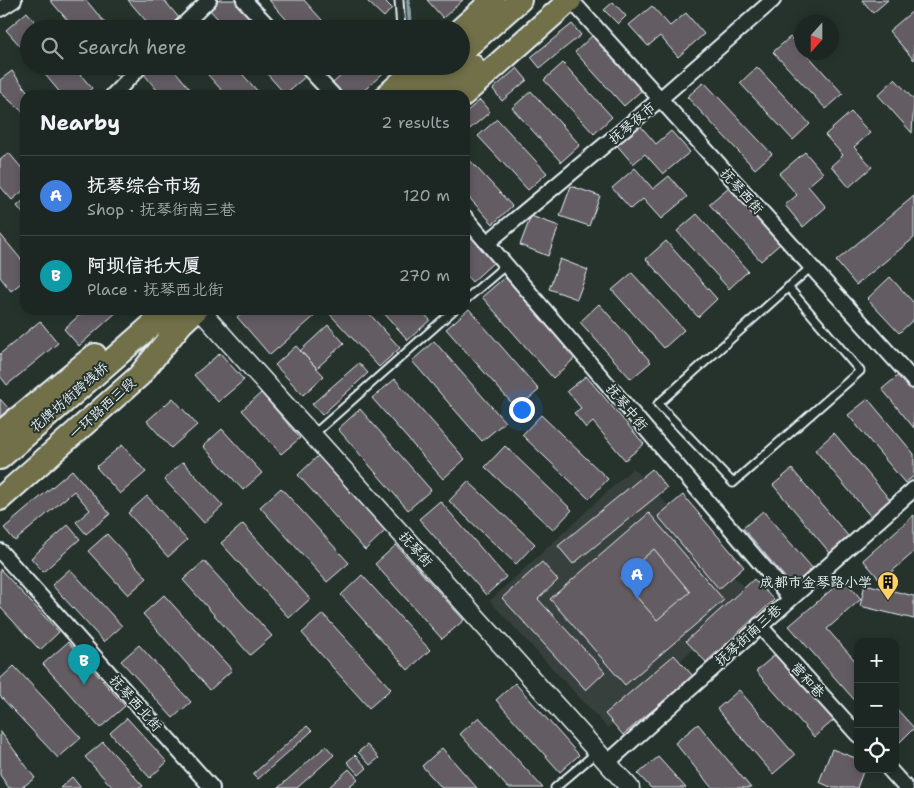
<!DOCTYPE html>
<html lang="en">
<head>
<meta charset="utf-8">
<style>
  :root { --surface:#1c2622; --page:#29322f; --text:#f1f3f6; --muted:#a0a5a5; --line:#3a4340; --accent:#8bbbb9 }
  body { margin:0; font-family:"Shantell Sans","LXGW WenKai TC",sans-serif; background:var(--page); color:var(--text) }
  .controls { position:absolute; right:15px; bottom:15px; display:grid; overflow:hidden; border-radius:10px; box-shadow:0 2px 8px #0003 }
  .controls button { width:45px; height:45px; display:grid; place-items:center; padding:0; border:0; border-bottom:1px solid var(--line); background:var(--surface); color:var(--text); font:25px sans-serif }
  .compass { position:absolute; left:794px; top:15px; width:45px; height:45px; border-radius:50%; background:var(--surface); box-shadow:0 2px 8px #0003; rotate:201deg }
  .you { position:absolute; left:521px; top:409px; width:18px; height:18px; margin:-12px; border:4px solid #fff; border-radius:50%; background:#1a73e8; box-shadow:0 0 0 8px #1a73e833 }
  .badge { display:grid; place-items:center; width:32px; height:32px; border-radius:50%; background:var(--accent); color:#fff; font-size:16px; font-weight:700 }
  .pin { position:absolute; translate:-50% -41px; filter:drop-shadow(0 1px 2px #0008) }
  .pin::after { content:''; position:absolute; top:26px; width:18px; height:15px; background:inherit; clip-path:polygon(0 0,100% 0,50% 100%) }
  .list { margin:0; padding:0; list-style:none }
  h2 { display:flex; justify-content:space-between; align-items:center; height:65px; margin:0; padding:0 20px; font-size:21px }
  h2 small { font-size:16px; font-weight:400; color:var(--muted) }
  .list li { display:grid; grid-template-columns:32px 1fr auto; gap:15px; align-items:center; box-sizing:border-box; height:80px; padding:0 20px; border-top:1px solid var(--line) }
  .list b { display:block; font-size:19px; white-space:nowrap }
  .list p { margin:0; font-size:16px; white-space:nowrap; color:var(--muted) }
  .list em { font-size:16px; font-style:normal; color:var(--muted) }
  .icon { flex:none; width:28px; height:28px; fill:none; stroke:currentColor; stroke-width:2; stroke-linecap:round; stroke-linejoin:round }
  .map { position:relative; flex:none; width:914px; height:788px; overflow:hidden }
  .search { position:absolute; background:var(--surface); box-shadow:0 2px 8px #0003; left:20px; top:20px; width:450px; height:55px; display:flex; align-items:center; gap:12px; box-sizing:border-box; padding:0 18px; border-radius:28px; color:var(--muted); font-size:19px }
  .panel { position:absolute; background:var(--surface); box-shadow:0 2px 8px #0003; left:20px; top:90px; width:450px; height:225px; border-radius:15px }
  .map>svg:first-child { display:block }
  .built { fill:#39403e }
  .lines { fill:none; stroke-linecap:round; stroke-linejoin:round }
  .stream { stroke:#899ea6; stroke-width:4 }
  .building { fill:#645d64; stroke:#e8f1f8 }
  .service-casing { stroke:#e8f1f8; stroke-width:11 }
  .minor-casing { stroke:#e8f1f8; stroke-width:18 }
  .tertiary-casing { stroke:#e8f1f8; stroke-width:21 }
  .primary-casing { stroke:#e8f1f8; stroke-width:26 }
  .service { stroke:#26332d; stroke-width:7 }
  .minor { stroke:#26332d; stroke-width:14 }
  .tertiary { stroke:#26332d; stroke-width:18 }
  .primary { stroke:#71704a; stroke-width:22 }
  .labels { text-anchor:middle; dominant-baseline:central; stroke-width:4; stroke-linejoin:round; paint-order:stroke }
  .street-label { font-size:14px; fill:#e8f1f8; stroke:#26332d }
  .poi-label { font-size:14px; fill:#e8f1f8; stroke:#26332d; text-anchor:end }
</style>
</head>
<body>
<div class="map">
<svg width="914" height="788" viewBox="0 0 914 788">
  <rect width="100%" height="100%" fill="#26332d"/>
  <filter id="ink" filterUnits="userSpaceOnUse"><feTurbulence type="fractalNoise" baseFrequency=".02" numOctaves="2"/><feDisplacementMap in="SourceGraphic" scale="10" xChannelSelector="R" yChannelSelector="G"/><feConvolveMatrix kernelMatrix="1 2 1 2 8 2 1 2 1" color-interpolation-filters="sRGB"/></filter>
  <g filter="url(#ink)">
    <!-- built -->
    <path class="built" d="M633,468L751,595L608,728L490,601Z"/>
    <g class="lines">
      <!-- stream -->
      <path class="stream" d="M408,0L410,29"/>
    </g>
    <!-- building -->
    <path class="building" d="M50,0H86L110,29H75Z
      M128,0H164L180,19L169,29H153Z
      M219,0H237L262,29H227L209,9Z
      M269,0H304L330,29H295Z
      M366,0H388L386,2L392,8L384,17Z
      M427,0H463L443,18Z
      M862,0H888L873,13Z
      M613,2L626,16L618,24L604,10Z
      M652,6L670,26L686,13L704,34L678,57L660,36L648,46L629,25Z
      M914,10V60L889,31Z
      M27,12L41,29H29V56L6,30Z
      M572,24L581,35L540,68L531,57Z
      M594,34L643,89L624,106L575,52Z
      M790,37L802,49V52H805L843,94L826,109L773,52Z
      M563,63L612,117L594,134L544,80Z
      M38,66H73L92,88L85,95H62Z
      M107,66H128L116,76Z
      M151,66H171L195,95H161L143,73Z
      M200,66H235L261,95H226Z
      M260,66H295L305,77L285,94Z
      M351,66H391L359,95H344L333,83Z
      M757,67L810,124L793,140L740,83Z
      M517,68L527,80L502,101L493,89Z
      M12,71L30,95H25V114L0,92V80Z
      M895,79L914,100L912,133L878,95Z
      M704,82L772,154L755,169L687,97Z
      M531,91L580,145L561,162L512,108Z
      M480,100L490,112L465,133V113Z
      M851,112L870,133L854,147L872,167L849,187L831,166L843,155L825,135Z
      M497,119L547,173L528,190L478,136Z
      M638,123L656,144L671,131L690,152L663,174L645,154L633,164L615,143Z
      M805,152L823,173L808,186L826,207L803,227L785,205L797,195L779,174Z
      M9,153L25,172V189L12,200L0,186V160Z
      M465,155L512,206L493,224L465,193Z
      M635,168L653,189L669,176L687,197L661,219L643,199L631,209L612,188Z
      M571,186L600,196L589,226L560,216Z
      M729,187L780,244L761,261L709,204Z
      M914,196V238L856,285L836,261Z
      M25,199V216L17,206Z
      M697,214L748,271L729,289L677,231Z
      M531,216L559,226L548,256L520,245Z
      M465,231L494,262L472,282L465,274Z
      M0,234L25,264V280L11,291L0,277Z
      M666,241L717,299L698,317L646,259Z
      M560,259L588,270L577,299L549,289Z
      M632,273L684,330L664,348L612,290Z
      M505,277L575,358L553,378L482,297Z
      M890,277L914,303V319L899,333L867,299Z
      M599,304L651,362L631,379L580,322Z
      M469,309L539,390L517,409L446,329Z
      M85,310H119L79,346L64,329Z
      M245,310H314L317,314L270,355L237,317Z
      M326,310H366L400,348L379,367Z
      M381,310H421L430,320L408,340Z
      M40,321L58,343L7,385L0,376V354Z
      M328,325L344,343L317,368L300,351Z
      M434,341L505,422L482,441L412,361Z
      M296,346L324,376L303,395L275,365Z
      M220,353L244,380L218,402L194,375Z
      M359,363L368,373L322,415L312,404Z
      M901,373L914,388V428L882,389Z
      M586,376L644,444L625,460L593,422L586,428L574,413L581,408L567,391Z
      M395,379L465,459L443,479L372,398Z
      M261,393L300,438L281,454L242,410Z
      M173,398L197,425L171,448L147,421Z
      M0,399L9,409L0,417Z
      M868,399L914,454V476L905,483L848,415Z
      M360,409L431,490L408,510L338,429Z
      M541,415L608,479L589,499L522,435Z
      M222,429L262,473L243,490L203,446Z
      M834,433L891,501L872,518L815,450Z
      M122,445L146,472L120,494L96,467Z
      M505,446L572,510L553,530L485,467Z
      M319,455L386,530L365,550L298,475Z
      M183,462L223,506L204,523L164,479Z
      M652,469L667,488L573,564L558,546Z
      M792,469L849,537L830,553L773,485Z
      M72,470L110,514L86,534L76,522L90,510L74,491L15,541L4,528Z
      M468,481L535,544L516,564L449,501Z
      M281,488L349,563L327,582L260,507Z
      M683,495L744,567L719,589L658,516Z
      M147,496L187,540L168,557L128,513Z
      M440,501L506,577L486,595L419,519Z
      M763,511L814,570L794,588L743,528Z
      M649,513L724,600L625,685L550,599Z
      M914,515V552L881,581L863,560Z
      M243,524L310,599L289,618L221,543Z
      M68,525L80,539L43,572L31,558Z
      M107,534L147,578L128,595L88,551Z
      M396,545L464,620L442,639L375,564Z
      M654,549L690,592L657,620L620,578Z
      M204,561L272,636L250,655L183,580Z
      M542,562L558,580L538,599L605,672L586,690L502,598Z
      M0,569L59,632L40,650L0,607Z
      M70,569L122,626L104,642L52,585Z
      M362,575L430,650L408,670L341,595Z
      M754,579L774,600L706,662L686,641Z
      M844,579L861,599L827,629L858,664V704L789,626Z
      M865,584L914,596V619L860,606Z
      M164,595L232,670L210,690L143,614Z
      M323,614L391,689L369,708L302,633Z
      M68,642L125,706L100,728L43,664Z
      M139,645L191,702L173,718L121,661Z
      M776,654L834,720L814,737L756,671Z
      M674,655L693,676L623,735L605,714Z
      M14,666L81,738L58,758L0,696V679Z
      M515,683L579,755L560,772L496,700Z
      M739,690L795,755L773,774L717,709Z
      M895,707L914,728L895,747Z
      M479,717L543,788H508L460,734Z
      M127,718L167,762L150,778L110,733Z
      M698,724L751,788H712L675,743Z
      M307,726L312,731L258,779L253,774Z
      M0,731L35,778L21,788H9L0,775Z
      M103,742L143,786L140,788H113L85,757Z
      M367,745L379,758L370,765L358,752Z
      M326,746L334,755L297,788H278Z
      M442,748L477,788H442L422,766Z
      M832,749L858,759V769H864L857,788H833L819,782Z
      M355,755L367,768L359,775L347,762Z
      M658,757L686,788H651L638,774Z
      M349,769L358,779L347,788H328Z
      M72,777L81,788H60Z"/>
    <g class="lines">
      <!-- service casing -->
      <g class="service-casing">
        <path id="service" d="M399,0L401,29
          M788,287L860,371L733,483L658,404L811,267
          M465,300L506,265
          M314,434L454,310
          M555,788L597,752"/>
      </g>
      <!-- minor casing -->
      <g class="minor-casing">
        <path id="minor" d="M244,0L271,29
          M571,0L914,381
          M0,9L14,0
          M179,29L209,0
          M306,66L333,95
          M113,95L141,66
          M465,217L790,598
          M487,243L660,99L773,0
          M0,551L212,788
          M759,625L858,735
          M607,763L914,489
          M889,769L906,788"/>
      </g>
      <!-- tertiary casing -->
      <g class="tertiary-casing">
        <path id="tertiary" d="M200,310L630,788"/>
      </g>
      <!-- primary casing -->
      <g class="primary-casing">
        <path id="primary" d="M461,29L493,0
          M461,52L520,0
          M387,95L419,66
          M413,95L445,66
          M440,95L473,66
          M463,95L570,0
          M0,433L95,355
          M0,458L169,310
          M0,499L139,376L181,324L196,310"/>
      </g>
      <!-- service -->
      <use href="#service" class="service"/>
      <!-- minor -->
      <use href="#minor" class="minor"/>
      <!-- tertiary -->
      <use href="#tertiary" class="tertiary"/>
      <!-- primary -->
      <use href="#primary" class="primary"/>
    </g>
  </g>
  <!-- icons -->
  <defs>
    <g id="building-pin" transform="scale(1.125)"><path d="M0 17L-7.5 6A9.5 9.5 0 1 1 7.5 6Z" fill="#ffd166" stroke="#26332d"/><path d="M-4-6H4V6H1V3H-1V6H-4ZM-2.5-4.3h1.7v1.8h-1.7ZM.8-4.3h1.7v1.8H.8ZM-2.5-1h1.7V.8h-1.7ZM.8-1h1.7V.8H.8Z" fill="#111"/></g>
  </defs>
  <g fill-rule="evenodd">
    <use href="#building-pin" x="888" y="582"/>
  </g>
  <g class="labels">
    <!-- street labels -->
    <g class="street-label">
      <text transform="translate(632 123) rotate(-40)">抚琴夜市</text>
      <text transform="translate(742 191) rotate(48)">抚琴西街</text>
      <text transform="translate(69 397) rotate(-41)">花牌坊街跨线桥</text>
      <text transform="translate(627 407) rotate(50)">抚琴中街</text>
      <text transform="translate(102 408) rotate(-42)">一环路西三段</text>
      <text transform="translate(416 549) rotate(48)">抚琴街</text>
      <text transform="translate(748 635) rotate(-42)">抚琴街南三巷</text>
      <text transform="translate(808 680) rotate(48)">营和巷</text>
      <text transform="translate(136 703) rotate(48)">抚琴西北街</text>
    </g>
    <!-- poi labels -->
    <g class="poi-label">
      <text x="872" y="582">成都市金琴路小学</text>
    </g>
  </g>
</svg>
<div class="controls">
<button>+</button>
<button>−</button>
<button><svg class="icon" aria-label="locate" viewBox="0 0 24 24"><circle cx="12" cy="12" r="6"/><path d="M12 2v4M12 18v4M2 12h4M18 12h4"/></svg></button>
</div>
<svg class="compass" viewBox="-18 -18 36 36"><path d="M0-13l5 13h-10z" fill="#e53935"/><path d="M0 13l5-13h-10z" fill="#a0a5a5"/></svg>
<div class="you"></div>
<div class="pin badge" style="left:637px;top:599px;background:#3f7fe0">A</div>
<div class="pin badge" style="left:84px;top:685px;background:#0f9aa8">B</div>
<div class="search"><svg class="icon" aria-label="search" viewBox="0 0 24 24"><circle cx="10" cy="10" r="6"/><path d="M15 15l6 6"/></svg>Search here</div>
<section class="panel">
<h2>Nearby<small>2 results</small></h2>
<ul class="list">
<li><span class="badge" style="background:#3f7fe0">A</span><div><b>抚琴综合市场</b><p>Shop · 抚琴街南三巷</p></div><em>120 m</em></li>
<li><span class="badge" style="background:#0f9aa8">B</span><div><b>阿坝信托大厦</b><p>Place · 抚琴西北街</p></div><em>270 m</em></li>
</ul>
</section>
</div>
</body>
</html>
